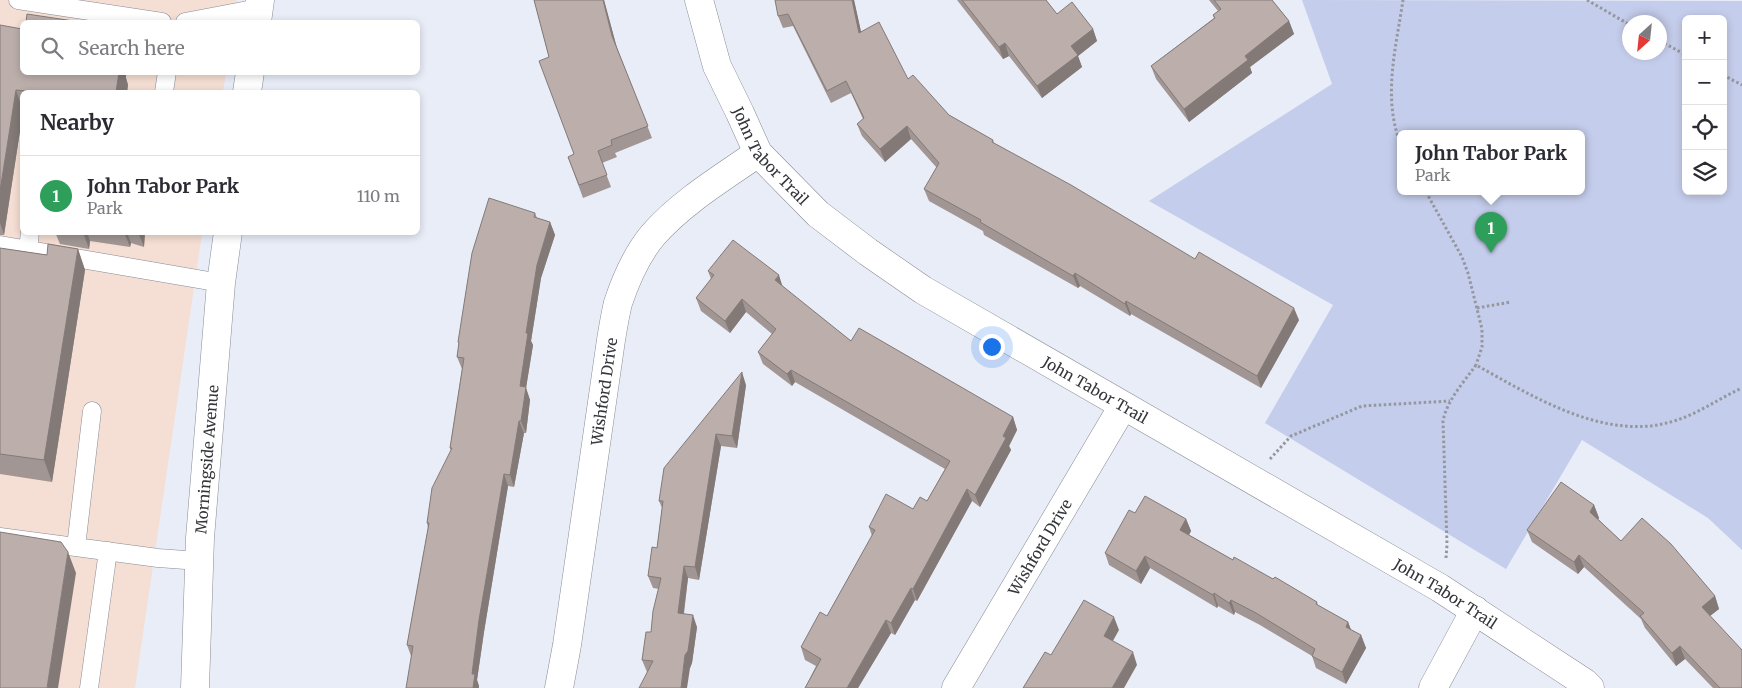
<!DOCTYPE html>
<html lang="en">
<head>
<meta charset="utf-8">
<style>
  :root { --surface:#fff; --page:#f7f7f7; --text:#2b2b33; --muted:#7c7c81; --line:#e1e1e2; --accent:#7c3aed }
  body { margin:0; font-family:Merriweather,serif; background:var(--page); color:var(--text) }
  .controls { position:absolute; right:15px; top:15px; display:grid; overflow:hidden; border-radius:8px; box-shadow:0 2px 8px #0003 }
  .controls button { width:45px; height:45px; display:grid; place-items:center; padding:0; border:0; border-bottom:1px solid var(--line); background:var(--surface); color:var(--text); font:25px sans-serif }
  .compass { position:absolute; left:1622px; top:15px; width:45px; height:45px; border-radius:50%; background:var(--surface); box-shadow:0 2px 8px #0003; rotate:207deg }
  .you { position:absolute; left:991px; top:346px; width:18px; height:18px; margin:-12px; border:4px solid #fff; border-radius:50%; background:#1a73e8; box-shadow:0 0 0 8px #1a73e833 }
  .badge { display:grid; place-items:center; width:32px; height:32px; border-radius:50%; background:var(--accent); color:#fff; font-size:16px; font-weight:700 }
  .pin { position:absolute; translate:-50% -41px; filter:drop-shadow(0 1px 2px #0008) }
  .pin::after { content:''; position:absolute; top:26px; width:18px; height:15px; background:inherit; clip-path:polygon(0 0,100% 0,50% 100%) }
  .popup { position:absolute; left:1397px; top:130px; width:188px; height:65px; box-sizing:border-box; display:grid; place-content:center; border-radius:8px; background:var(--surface); filter:drop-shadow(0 1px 4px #0005); font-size:16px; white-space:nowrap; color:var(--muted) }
  .popup b { font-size:19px; color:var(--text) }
  .popup::after { content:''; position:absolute; left:50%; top:100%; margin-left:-10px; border:10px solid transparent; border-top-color:var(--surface) }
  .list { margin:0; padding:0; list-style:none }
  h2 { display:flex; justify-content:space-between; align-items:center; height:65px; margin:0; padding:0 20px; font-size:21px }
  h2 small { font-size:16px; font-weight:400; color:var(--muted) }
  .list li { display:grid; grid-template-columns:32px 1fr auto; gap:15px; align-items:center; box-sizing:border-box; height:80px; padding:0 20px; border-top:1px solid var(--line) }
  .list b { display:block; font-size:19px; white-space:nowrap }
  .list p { margin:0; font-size:16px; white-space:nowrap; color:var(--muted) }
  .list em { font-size:16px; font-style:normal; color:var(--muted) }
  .icon { flex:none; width:28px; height:28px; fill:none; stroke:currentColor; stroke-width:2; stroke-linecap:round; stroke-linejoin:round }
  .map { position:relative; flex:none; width:1742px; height:688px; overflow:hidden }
  .search { position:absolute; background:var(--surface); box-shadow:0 2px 8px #0003; left:20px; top:20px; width:400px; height:55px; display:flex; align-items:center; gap:12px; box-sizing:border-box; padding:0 18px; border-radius:8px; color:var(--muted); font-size:19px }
  .panel { position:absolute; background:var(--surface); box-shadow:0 2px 8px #0003; left:20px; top:90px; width:400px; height:145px; border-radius:8px }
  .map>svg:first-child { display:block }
  .industrial { fill:#f5ded3 }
  .green { fill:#c4cdeb; fill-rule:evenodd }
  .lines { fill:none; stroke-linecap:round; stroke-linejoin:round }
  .service-casing { stroke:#878b95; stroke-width:19 }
  .minor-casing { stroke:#878b95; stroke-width:29 }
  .tertiary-casing { stroke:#878b95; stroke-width:29 }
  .secondary-casing { stroke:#878b95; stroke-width:29 }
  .path { stroke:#94979e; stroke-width:3; stroke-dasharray:2.5 2.5; stroke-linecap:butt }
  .service { stroke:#fff; stroke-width:18 }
  .minor { stroke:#fff; stroke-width:28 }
  .tertiary { stroke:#fff; stroke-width:28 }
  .secondary { stroke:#fff; stroke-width:28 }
  .wall { fill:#a19693 }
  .shaded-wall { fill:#837a78 }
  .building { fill:#bbaeab; stroke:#837a78 }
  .labels { text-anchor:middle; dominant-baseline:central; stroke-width:4.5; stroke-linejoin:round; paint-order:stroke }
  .street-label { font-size:15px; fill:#35363a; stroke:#e9edf8 }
</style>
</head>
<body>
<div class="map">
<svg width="1742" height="688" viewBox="0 0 1742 688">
  <rect width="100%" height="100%" fill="#e9edf8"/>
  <!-- industrial -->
  <path class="industrial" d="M0,0H237L234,22H22V72L226,73L223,92H22V232L202,233L135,688H0Z"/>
  <!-- green -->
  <path class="green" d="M1302,0L1742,1V550L1708,518L1582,440L1506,569L1265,423L1333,305L1149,201L1332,84ZM1686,19H1723V191H1686ZM1630,22H1660V52H1630ZM1401,134H1581V192H1401Z"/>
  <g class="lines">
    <!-- service casing -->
    <g class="service-casing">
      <path id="service" d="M18,0L162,22
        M185,22L259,8
        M164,92L167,72
        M0,245L221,283
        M28,250L30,232
        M0,537L158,558L199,561
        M76,547L92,411
        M89,688L108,551"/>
    </g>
    <!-- minor casing -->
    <g class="minor-casing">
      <g id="minor">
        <path id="s1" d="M559,688L567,645L611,340C613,328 615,315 618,303C626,279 637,254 653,235C682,202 722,178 758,153"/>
        <path id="s2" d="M956,688L1123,406"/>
        <path d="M1433,688L1475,610"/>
      </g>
    </g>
    <!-- tertiary casing -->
    <g class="tertiary-casing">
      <g id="tertiary">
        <path id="s3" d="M699,0L717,66L740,113L758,153L818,214L868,252L923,290L1440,588L1585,683L1590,688"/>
      </g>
    </g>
    <!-- secondary casing -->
    <g class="secondary-casing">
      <g id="secondary">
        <path d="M257,22L260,0"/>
        <path d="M247,92L250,72"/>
        <path id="s4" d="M195,688L200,538L221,283L228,232"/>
      </g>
    </g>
    <!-- path -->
    <path class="path" d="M1587,0L1630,25
      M1660,41L1686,55
      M1723,75L1742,85
      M1401,145C1382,98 1396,48 1403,0
      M1426,192L1462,257L1468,273L1482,329V347L1476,365
      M1477,308L1511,302
      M1270,459L1291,436L1362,406L1450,401
      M1446,558L1447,545L1443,421C1447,400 1464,382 1476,365C1534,397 1608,444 1677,420C1699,413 1720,398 1742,388"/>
    <!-- service -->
    <use href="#service" class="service"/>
    <!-- minor -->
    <use href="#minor" class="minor"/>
    <!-- tertiary -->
    <use href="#tertiary" class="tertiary"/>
    <!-- secondary -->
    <use href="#secondary" class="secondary"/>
  </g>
  <!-- wall -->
  <path class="wall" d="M534,0H604L616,45L652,138L615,153L617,157L602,163L611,187L583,198L568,157L574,154Z
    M854,0L861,32L908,79L949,115L993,140L994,143L1299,320L1261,388L1131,314L1130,316L1080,286L1078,288L984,235L983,231L929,201L924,189L937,168L911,139L885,162L862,136L857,124L863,119L851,93L831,103L793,26L783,28L778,16Z
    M957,0H1046L1057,14L1093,29L1097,41L1078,56L1082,67L1042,98L1009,56L1003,59Z
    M1209,0H1272L1289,21L1294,34L1250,67L1252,73L1189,122L1156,79L1151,66L1214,18L1213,15L1218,11Z
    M0,25L22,72H126V78L128,85L127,92H22V118L4,235H0Z
    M535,213L537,218L550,222L555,235L541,278L531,341L533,345L526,388L530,400L526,433H524L514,487L508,486L484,632L477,680L479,686L411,656L407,645L428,528L427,523L451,451L450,448L462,369L457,357L459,344L458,342Z
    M55,232H145L144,247L131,243L130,247L90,241L89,249L60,244Z
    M0,248L47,255L78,249L85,270L52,482L0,474Z
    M708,271L783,287L851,341L1013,417L1017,430L1009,446L1011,450L980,507L972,501L917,601L915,600L895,635L891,633L858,688H805L816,666L805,660L801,647L827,616L872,536L869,527L913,509L927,501L945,469L795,382L792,386L763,364L758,352L772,334L746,312L730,333L701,311L696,298L711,279Z
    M746,385L737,448L721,446L699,580L688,578L684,614L697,627L692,663L690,668L647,672L642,660L651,632L659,589L653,588L648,576L657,548L662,508L659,501Z
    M1594,505L1599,518L1598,519L1621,541L1715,596L1719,609L1710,616L1742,688H1713L1685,659L1676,666L1645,628L1641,619L1584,567L1578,574L1532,542L1527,530Z
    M1135,513L1186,519L1191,531L1189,535L1233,560L1273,579L1317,602L1318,606L1348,622L1351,630L1361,635L1366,648L1346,684L1316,668L1312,656L1260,625L1235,612L1234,615L1218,606L1217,608L1150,568L1141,584L1109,565L1105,553Z"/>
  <!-- shaded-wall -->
  <path class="shaded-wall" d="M603,0H604L617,48L612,36Z
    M852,0H854L864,45L859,33Z
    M1289,21L1294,34L1250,67L1252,73L1189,122L1184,109L1245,56Z
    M1093,29L1097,41L1078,56L1082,67L1042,98L1037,86L1071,46Z
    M1005,43L1009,56L1003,59L999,47Z
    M119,72H126V78L128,85L127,92H116Z
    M16,90L22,108V118L4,235L0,223V191Z
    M907,126L911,139L885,162L880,149Z
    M550,222L555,235L541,278L531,341L533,345L526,388L530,400L526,433L521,421L520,386L526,333L537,265Z
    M83,232H87L90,241L89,249Z
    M124,232H127L131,243L130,247Z
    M138,232H145L144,247Z
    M78,249L85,270L52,482L44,460Z
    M1075,273L1080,286L1078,288L1073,276Z
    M779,275L783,288L775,280Z
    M742,299L746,312L730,333L725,321Z
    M1126,301L1131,314L1130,316L1125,304Z
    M1294,308L1299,320L1261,388L1257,376Z
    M791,370L795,382L792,386L787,374Z
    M742,372L746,385L737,448L732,436Z
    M1013,417L1017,430L1009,446L1011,450L980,507L975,495Z
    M519,421L524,433L514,487L510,475Z
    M716,434L721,446L699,580L695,567Z
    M504,474L508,486L484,632L477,680L479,686V688H473L472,674L479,620Z
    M967,489L972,501L917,601L913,589Z
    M1594,505L1599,518L1595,524L1590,512Z
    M1186,519L1191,531L1185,542L1180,530Z
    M68,552L76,573L58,688H47Z
    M1579,555L1584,567L1578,574L1574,562Z
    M1145,556L1150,568L1141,584L1136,571Z
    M684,566L688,578L682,625L678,613Z
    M911,588L915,600L895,635L891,623Z
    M1214,593L1218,606L1217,608L1213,595Z
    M1715,596L1719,609L1706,619L1702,607Z
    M1231,600L1235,612L1234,615L1229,603Z
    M693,615L697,627L692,663L690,668L687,688H681L685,655Z
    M1114,617L1119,630L1109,648L1104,636Z
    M886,620L891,633L858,688H847Z
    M1348,622L1353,635L1346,627Z
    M1361,635L1366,648L1346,684L1342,672Z
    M1680,646L1685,659L1676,666L1672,653Z
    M1133,652L1137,665L1124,688H1112Z"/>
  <!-- building -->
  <path class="building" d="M534,0H603L612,36L648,126L611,140L612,145L598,151L607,175L579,185L568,157L574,154L539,61L549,57Z
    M775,0H852L859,33L879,22L908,79L913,75L949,115L993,140L992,142L1071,185L1195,259L1199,252L1294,308L1257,376L1126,301L1125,304L1075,273L1073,276L980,222L981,220L924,189L939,163L907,126L880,149L857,124L864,118L846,81L827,91L788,14L778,16Z
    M962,0H1046L1057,14L1072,2L1093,29L1071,46L1078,55L1037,86L1005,43L999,47Z
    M1214,0H1272L1289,21L1245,56L1248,60L1184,109L1151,66L1215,18L1213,15L1221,9Z
    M27,14L80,22H26Z
    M0,25L22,29V72H119L116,92H35L16,90L0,191Z
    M489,198L535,213L534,217L550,222L537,265L526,333H528L520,386L526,387L521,421H519L510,475L504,474L479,620L472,674H475L473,688H406L413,646L407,645L429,523H427L432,488L452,448H450L464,358L457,357L459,342H458L472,253Z
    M733,240L779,275L775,280L851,341L859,328L1013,417L1003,436L1006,438L975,495L967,489L913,589L911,588L891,623L886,620L847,688H805L821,659L801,647L820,612L827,616L875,530L869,527L886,494L913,509L920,497L927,501L950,461L791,370L787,374L758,352L776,329L742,299L725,321L696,298L714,275L708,271Z
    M48,244L78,249L44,460L0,454V248L47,255Z
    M742,372L732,436L716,434L695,567L684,566L678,613L693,615L688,651L685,655L681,688H639L653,661L642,660L646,632H651L653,611L661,578L648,576L652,547L657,548L663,501H659L664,468Z
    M1561,482L1594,505L1590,512L1621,541L1642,518L1671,544L1715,596L1702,607L1742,650V688H1720L1680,646L1672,653L1640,616L1644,613L1579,555L1574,562L1527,530Z
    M1145,496L1186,519L1180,530L1233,560L1234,557L1273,579L1275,577L1317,602L1316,604L1348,622L1346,627L1361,635L1342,672L1312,656L1315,649L1256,613L1231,600L1229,603L1214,593L1213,595L1145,556L1136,571L1105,553L1129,510L1135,513Z
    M0,532L61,542L68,552L47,688H0Z
    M1084,600L1114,617L1104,636L1133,652L1112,688H1023L1045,652L1051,655Z"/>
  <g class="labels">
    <!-- street labels -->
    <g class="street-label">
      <text stroke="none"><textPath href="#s3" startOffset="174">John Tabor Trail</textPath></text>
      <text stroke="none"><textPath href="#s3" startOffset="579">John Tabor Trail</textPath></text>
      <text stroke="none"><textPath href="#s1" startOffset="300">Wishford Drive</textPath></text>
      <text stroke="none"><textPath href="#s4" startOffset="229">Morningside Avenue</textPath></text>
      <text stroke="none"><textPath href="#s2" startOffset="164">Wishford Drive</textPath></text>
      <text stroke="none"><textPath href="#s3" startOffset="984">John Tabor Trail</textPath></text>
    </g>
  </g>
</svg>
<div class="controls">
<button>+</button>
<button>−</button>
<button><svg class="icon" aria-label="locate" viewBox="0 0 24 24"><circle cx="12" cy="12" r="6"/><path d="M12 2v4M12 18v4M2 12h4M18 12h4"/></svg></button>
<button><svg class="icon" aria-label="layers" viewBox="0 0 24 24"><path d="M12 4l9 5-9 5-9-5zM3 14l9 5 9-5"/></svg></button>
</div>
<svg class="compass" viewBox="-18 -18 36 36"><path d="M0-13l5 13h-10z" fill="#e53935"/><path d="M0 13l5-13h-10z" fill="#7c7c81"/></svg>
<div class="you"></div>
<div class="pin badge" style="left:1491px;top:253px;background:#2e9e5b">1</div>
<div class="popup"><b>John Tabor Park</b>Park</div>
<div class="search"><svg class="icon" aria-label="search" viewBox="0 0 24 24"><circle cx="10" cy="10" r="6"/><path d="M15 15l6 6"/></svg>Search here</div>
<section class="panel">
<h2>Nearby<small></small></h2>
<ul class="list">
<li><span class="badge" style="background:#2e9e5b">1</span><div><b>John Tabor Park</b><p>Park</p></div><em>110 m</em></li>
</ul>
</section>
</div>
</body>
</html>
